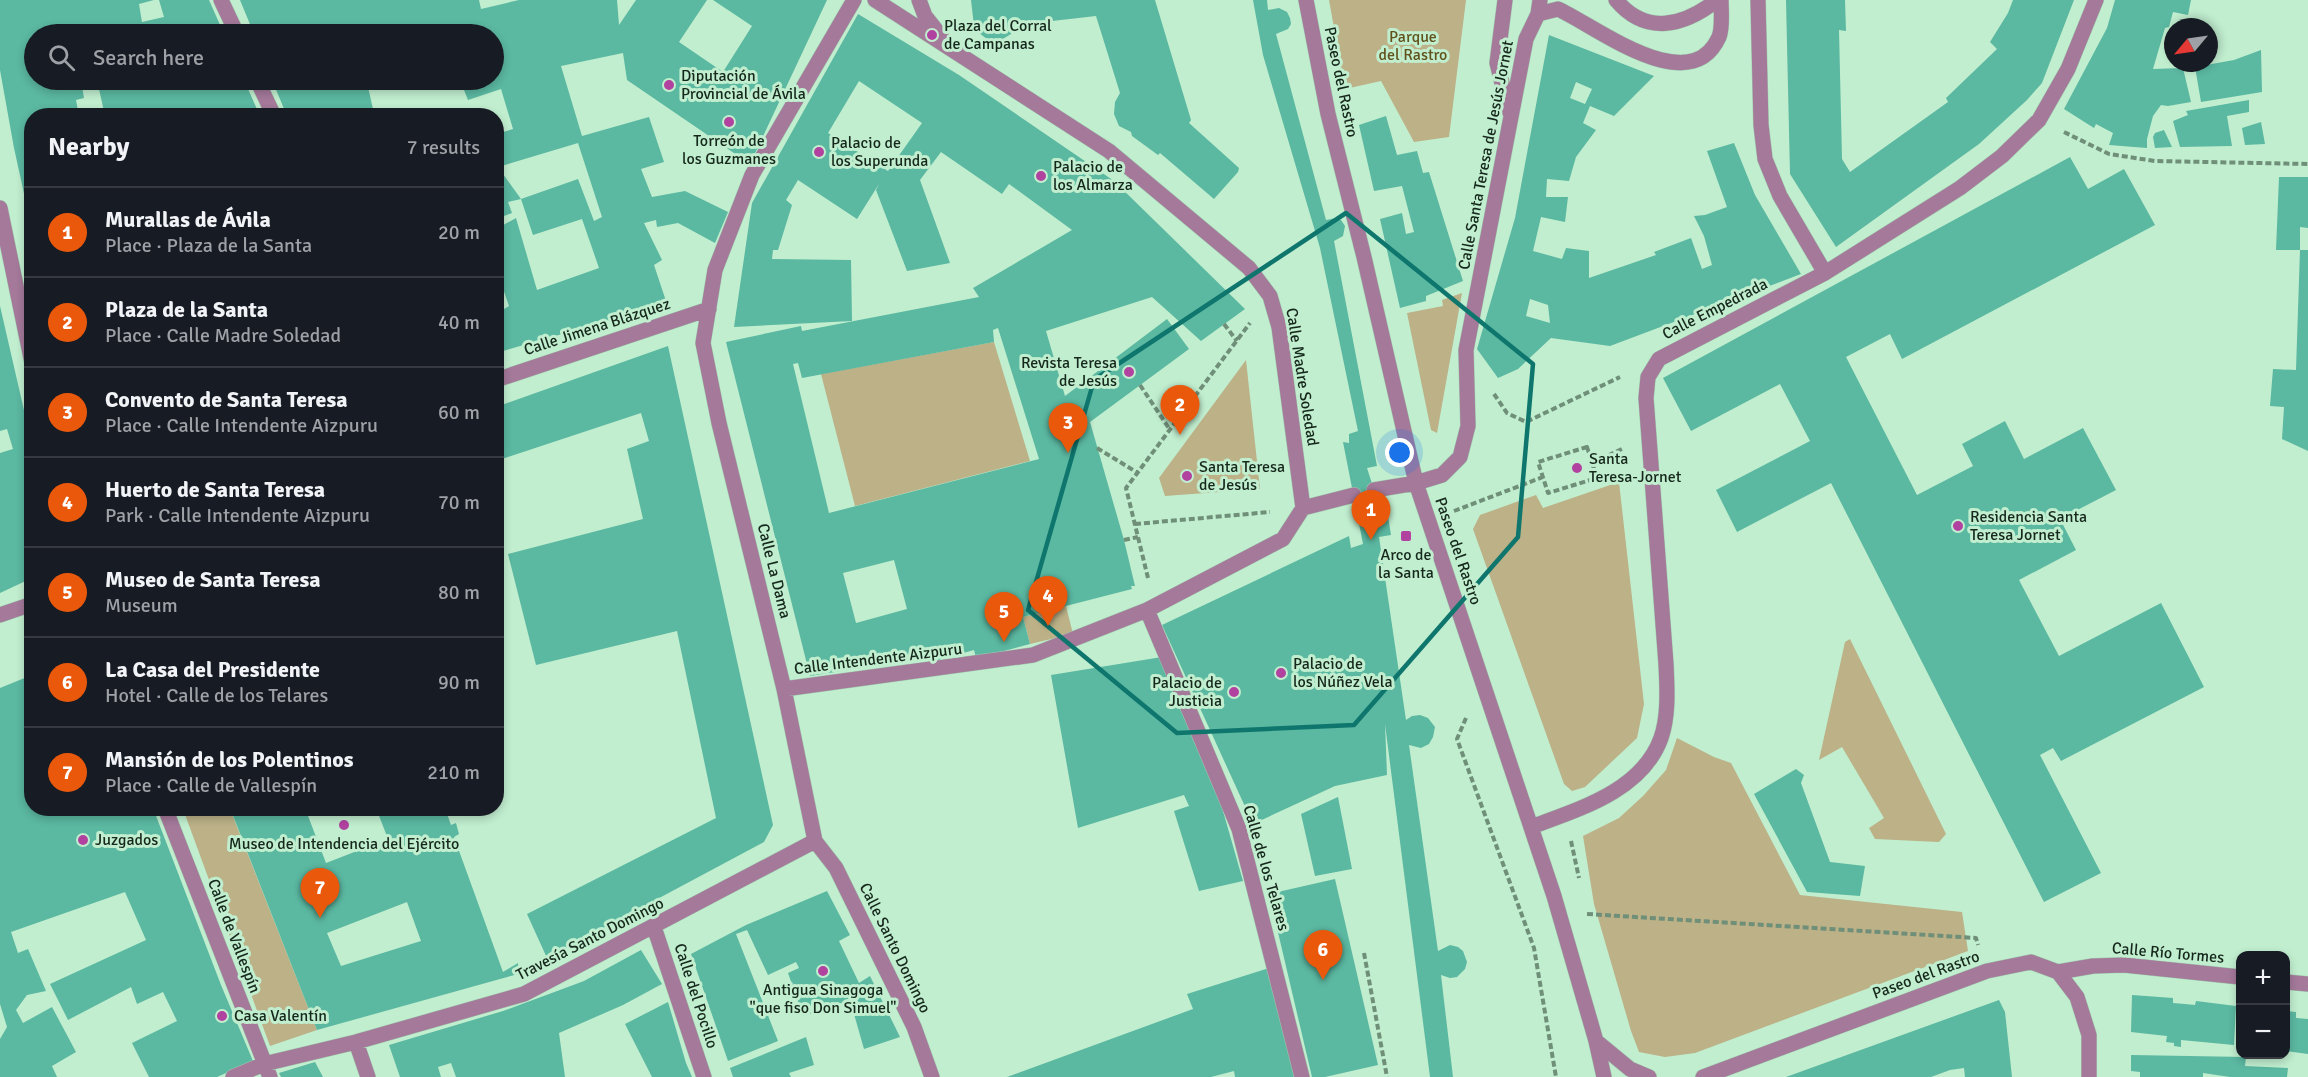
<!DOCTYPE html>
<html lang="en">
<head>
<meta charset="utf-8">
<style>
  :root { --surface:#171b24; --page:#20242c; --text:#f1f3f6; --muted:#9ea1a6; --line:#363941; --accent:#ea580c }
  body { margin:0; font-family:Signika,sans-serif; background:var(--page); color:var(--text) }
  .controls { position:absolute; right:18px; bottom:18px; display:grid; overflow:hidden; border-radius:12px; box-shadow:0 3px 9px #0003 }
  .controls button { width:54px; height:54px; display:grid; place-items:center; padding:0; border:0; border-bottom:2px solid var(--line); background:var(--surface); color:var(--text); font:30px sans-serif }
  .compass { position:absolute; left:2164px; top:18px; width:54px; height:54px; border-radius:50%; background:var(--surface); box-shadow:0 3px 9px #0003; rotate:241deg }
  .you { position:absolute; left:1400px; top:453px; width:21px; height:21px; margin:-15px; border:4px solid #fff; border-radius:50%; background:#1a73e8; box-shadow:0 0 0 9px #1a73e833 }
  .badge { display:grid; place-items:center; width:39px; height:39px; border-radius:50%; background:var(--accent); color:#fff; font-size:20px; font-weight:700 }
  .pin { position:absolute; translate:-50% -50px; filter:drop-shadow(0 2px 3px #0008) }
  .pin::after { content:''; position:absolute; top:32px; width:21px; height:18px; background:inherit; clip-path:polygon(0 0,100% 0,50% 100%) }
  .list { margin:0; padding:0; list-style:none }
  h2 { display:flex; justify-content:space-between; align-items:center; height:78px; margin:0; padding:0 24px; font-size:26px }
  h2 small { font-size:20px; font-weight:400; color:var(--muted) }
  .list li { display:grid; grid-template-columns:39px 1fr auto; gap:18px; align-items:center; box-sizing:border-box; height:90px; padding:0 24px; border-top:2px solid var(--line) }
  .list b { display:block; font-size:22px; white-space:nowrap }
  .list p { margin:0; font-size:20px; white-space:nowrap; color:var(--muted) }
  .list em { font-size:20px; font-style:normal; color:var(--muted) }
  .icon { flex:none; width:33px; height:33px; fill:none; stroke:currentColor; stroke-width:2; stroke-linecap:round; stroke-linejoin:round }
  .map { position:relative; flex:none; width:2308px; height:1077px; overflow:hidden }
  .search { position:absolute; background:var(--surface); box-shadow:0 3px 9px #0003; left:24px; top:24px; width:480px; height:66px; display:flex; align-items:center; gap:15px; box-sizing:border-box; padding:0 21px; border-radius:33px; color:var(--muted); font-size:22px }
  .panel { position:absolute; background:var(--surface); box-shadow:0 3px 9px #0003; left:24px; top:108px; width:480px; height:708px; border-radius:24px }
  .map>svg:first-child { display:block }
  .green { fill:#bcb187 }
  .building { fill:#5bb8a1; fill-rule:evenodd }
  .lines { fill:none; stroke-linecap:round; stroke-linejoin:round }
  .minor-casing { stroke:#a2caaf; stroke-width:16 }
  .path { stroke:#6f8f79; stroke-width:4; stroke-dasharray:6 3; stroke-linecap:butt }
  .minor { stroke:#a4799a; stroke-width:15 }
  .marked { fill:none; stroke:#0f766e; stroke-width:4.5; stroke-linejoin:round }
  .poi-dot { fill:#b1429f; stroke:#c1eecf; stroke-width:2 }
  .labels { text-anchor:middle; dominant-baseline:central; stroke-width:6; stroke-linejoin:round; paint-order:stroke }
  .poi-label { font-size:16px; fill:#16281c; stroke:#c1eecf; text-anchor:start }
  .park-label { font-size:16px; fill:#61521b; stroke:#c1eecf }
  .street-label { font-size:16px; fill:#16281c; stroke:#c1eecf }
</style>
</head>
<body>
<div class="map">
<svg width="2308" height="1077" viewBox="0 0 2308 1077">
  <rect width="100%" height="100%" fill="#c1eecf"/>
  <!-- green -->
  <path class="green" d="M1329,0H1466L1449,137L1414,142L1381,81L1345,89Z
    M1462,293L1437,433L1431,430L1407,313L1443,306L1442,300Z
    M994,342L1030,461L855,506L821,374Z
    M1246,360L1260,489L1165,496L1159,478Z
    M1619,482L1644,704L1637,738L1585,787L1572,791L1564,784L1473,529L1480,515L1536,495L1543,508Z
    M1066,606L1073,634L1030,644L1023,617Z
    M1850,639L1946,834L1939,842L1875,839L1869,828L1884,818L1842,747L1819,760L1845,642Z
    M1677,738L1714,757L1731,763L1800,895L1962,912L1968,951L1695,1053L1665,1057L1639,1052L1631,1031L1594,904L1583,836L1619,818L1643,796L1666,770Z
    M183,809H230L317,1030L270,1046Z"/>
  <!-- building -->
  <path class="building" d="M0,0H154L139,4L142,22L164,17L159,0H209L224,34H123V32L86,34V30L73,32V34H34V80H81L84,98L76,100L79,116H32V230L14,148L0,70Z
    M240,0H479L481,9L519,0H617L619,25L636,0H707L679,42L723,72L752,26L713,0H827L750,164L627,80L623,53L561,66L582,136L649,117L664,162L641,169L652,197L685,191L728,212L715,243L678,223L657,227L656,220L644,223L662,260L654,265L667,304L496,353V314L509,306L501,283L496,284V276L501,283L496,270V229L516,218L537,290L599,268L582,219L533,235L521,199L578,179L594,221L602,217L578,143L498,167L521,199L508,202L512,213L496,219V134L513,129L501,89L468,100L460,80H494V34H418L415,26L395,30L396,34H254Z
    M971,0H1155L1191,120L1189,123L1239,168L1238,172L1214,199L1160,153L1158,155L1132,136L1131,132L1119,126L1114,114L1115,102L1120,93L1096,16L1017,25L1011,34L1001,40L987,39L979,33L974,26Z
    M1253,0H1267L1268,10L1279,8L1287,12L1290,18L1291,24L1288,29L1276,34L1326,220L1336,218L1341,220L1345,226L1343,236L1334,241L1377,466L1367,468L1374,490L1375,511L1387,510L1391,535L1379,537L1406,720L1412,716L1420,715L1428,718L1435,727L1433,737L1429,744L1421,748L1409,745L1438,951L1450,945L1458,947L1463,951L1467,962L1465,969L1457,977L1450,978L1441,975L1453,1077H1430L1385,724L1387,775L1335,786L1253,824L1162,625L1349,536L1351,548L1363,544L1343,442L1349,443V434L1358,431L1320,248L1263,55Z
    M1786,0H1845L1846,31L1839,30L1842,159L1850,172L1948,102L1946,98L1997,49L1990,42L2008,13L2013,0H2074L2042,83L2027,100L1979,144L1836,247L1790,174Z
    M2115,0H2191L2188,15L2173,12L2169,27L2165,28L2153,69L2183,68L2191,102L2168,106L2161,105L2153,116L2147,139V148L2109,145L2113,133L2096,124L2094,128L2064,109L2107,28Z
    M858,14L959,75L1114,181L1245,309L1201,341L1152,297L1046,331L1065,396L1167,319L1189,349L1090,422L1124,540L1135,586H1131L1132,589L1023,617L1030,644L1004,651L976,658L974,650L938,660L935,656L810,676L726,342L801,326L802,331L979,297L973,288L1072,230L1009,184L1002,194L941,152L920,180L950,263L907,271L876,190L879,184L857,219L798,180L786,200L792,205L778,250H773L772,259L851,260L852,321L734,327L752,203ZM859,81L922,123L888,171L828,133ZM998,328L1039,459L829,513L793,364L798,363L802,378L994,342L993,330ZM894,560L907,609L856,623L843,573Z
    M1549,35L1654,76L1614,116L1590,106L1583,123L1596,130L1576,157L1569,181L1547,179L1546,197H1568L1565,222L1541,217L1533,251L1562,259L1566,248L1589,251V278L1656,255L1654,252L1691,238L1702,269L1712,265L1704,236L1694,216L1705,215L1727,207L1707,151L1734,143L1755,195L1801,274L1610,346L1551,338L1518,369L1498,378L1477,349L1515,218ZM1576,82L1592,89L1585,104L1570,98ZM1530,299L1548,305L1550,323L1526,316Z
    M2261,50L2262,92L2201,102L2195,67L2234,60Z
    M97,80H134L136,88L159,84L157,80H244L260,116H105Z
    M272,80H391L368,87L373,109L344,116H287Z
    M2249,100V112L2227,116L2232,146L2180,147L2173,121L2188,115L2186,111Z
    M1386,116L1397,155L1417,151L1423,173L1429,172L1463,281L1426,296V301L1400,308L1380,219L1402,213L1406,234L1414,232L1402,186L1374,191L1359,125Z
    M2261,122L2265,144L2245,145L2242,128Z
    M2164,130L2172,147L2155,148L2153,137L2155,133Z
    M2070,157L2088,189L2124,169L2155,225L1902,359L1890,334L1846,357L1917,495L1973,466L1962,444L2005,421L2024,459L2083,428L2116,490L2060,519L2076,550L2019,580L2059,656L2161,603L2204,687L2061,761L2053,748L2040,755L2101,873L2044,902L1831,483L1737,532L1716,490L1810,441L1780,384L1691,431L1663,378Z
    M2279,177H2308V228L2300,227V250H2276Z
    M2300,250H2308V451L2282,439L2284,407L2270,406L2273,369L2296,370Z
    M0,306L32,445V578L0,593V453L13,449L7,429L0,431Z
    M668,346L773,825L764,842L547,958L527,914L716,818L677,631L536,665L508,554L643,519L627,449L649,441L641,413L496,461V407Z
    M1162,657L1221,804L1243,881L1199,891L1174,811L1189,806L1184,795L1078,828L1051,675Z
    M32,675V808H153L221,985L253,1061L217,1077H149L132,1043L177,1021L163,992L137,1004L131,987L68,1020L50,984L146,940L125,892L11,932L18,953L28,949L46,991L27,995L16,1010L23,1023L52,1007L76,1052L52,1066L57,1077H0V1039L7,1027L0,1004V688Z
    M1796,769L1804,775L1801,783L1830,862L1865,866L1860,896L1807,892L1754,794Z
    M1338,797L1352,869L1315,876L1301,814Z
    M230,808H305L326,863L388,839L376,808H445L451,825L456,823L459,834L454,837L503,972L518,963V974L317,1030ZM407,902L421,941L341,966L327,933Z
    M1335,879L1378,1065L1325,1077H1312L1269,894Z
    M827,891L850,935L839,941L859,983L870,976L900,1037L864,1049L850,1000L803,1016L788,973L799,968L796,962L768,975L747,930L736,934L778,1041L728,1061L691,954L746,925Z
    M641,950L662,984L623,1005L559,1033L565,1077H456L451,1063L438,1067L441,1077H400L389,1045L503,1011L584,981Z
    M1269,968L1296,1077H1235L1234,1071L1211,1077H1007L1193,1009L1187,994Z
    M2132,995L2173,998V1003L2185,1004L2195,1005L2196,1001L2236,1006L2234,1045L2181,1040V1047L2174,1046V1043L2166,1042L2167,1036L2131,1032Z
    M1999,1000L2005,1012L2012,1077H1965L1964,1068L1950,1070L1931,1077H1786Z
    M668,1002L686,1063L692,1077H652L625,1024Z
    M2286,1011L2296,1012V1018L2308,1019V1054L2286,1051Z
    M806,1037L814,1065L789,1073L791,1077H733L730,1068Z
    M2131,1055L2246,1057L2245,1066L2288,1068L2287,1077H2230L2203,1073V1077H2140V1072L2131,1071Z
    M315,1062L323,1077H281L279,1073Z"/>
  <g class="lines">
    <!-- minor casing -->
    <g class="minor-casing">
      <path id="minor" d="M221,0L237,34
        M854,0L752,175L715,270L703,343L719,423L784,689L815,841L836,868L914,1027L932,1077
        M875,0L1109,151L1249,268L1270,296L1279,327L1303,508
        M919,0L925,16L944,40
        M1306,0L1328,114L1364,257L1416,483L1554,896L1596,1041L1604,1077
        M1505,0L1497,63L1509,111
        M1616,0C1646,36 1684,26 1717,0
        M1758,0L1761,125L1765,159L1780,196L1825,273
        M1538,14L1558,9C1597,27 1690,101 1719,37C1723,27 1721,11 1721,0
        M257,80L274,116
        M0,208L32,363
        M496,380L709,309
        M1374,490L1416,483L1442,475L1460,457L1468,426L1466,350L1526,39L1538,14L1540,0
        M1147,610L1239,829L1302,1077
        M0,615L32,604
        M784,689L1033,655L1147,610L1283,539L1303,508L1354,495
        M165,808L270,1077
        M1531,827C1579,809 1642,791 1661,738C1669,715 1667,687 1666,664L1646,398L1648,377L1659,359L1825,273L1960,188L2002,156L2039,120L2068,69L2096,0
        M654,927L704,1077
        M2058,972L2093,966L2124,965L2240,977
        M2286,982L2308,984
        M1596,1041L1630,1069L1649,1077
        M356,1042L368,1077
        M233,1077L264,1064L356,1042L524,994L815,841
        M1703,1077L1987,971L2031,962L2058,972L2077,997L2089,1035V1077"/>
    </g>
    <!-- path -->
    <path class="path" d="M2064,132L2109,154L2155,161L2308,164
      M1224,324L1237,341
      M1140,385L1170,430
      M1494,394L1507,413L1526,422L1620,377
      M1587,447L1597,478L1548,493L1538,462Z
      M1097,448L1138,473
      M1592,463L1624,448
      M1454,511L1543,477
      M1135,524L1270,512
      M1124,540L1138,537
      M1148,578L1126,488L1250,323
      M1466,718L1457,739L1534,948L1556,1077
      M1571,841L1579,878
      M1587,914L1976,938L1978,945
      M1364,953L1387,1077"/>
    <!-- minor -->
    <use href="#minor" class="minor"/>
  </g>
  <!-- marked area -->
  <path class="marked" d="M1346,213L1533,364L1518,537L1354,725L1177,733L1028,610L1094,380Z"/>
  <!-- markers -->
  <g class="poi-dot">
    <circle cx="932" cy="35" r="6"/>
    <circle cx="669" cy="85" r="6"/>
    <circle cx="729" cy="122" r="6"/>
    <circle cx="819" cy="152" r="6"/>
    <circle cx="1041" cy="176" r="6"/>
    <circle cx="1129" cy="372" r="6"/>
    <circle cx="1577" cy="468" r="6"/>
    <circle cx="1187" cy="476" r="6"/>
    <circle cx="1958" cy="526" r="6"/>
    <rect x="1400" y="530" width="12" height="12" rx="3"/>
    <circle cx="1281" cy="673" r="6"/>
    <circle cx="1234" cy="692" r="6"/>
    <circle cx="344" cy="825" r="6"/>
    <circle cx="83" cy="840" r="6"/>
    <circle cx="823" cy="971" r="6"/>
    <circle cx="222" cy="1016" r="6"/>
  </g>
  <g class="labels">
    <!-- poi labels -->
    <g class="poi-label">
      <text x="944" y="26">Plaza del Corral<tspan x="944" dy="18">de Campanas</tspan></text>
      <text x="681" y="76">Diputación<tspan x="681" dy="18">Provincial de Ávila</tspan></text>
      <text x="729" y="141" text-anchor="middle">Torreón de<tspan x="729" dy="18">los Guzmanes</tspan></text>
      <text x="831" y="143">Palacio de<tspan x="831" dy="18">los Superunda</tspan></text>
      <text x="1053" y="167">Palacio de<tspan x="1053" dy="18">los Almarza</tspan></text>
      <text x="1117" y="363" text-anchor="end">Revista Teresa<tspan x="1117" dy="18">de Jesús</tspan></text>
      <text x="1589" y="459">Santa<tspan x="1589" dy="18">Teresa-Jornet</tspan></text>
      <text x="1199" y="467">Santa Teresa<tspan x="1199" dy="18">de Jesús</tspan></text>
      <text x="1970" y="517">Residencia Santa<tspan x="1970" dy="18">Teresa Jornet</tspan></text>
      <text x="1406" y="555" text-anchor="middle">Arco de<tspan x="1406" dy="18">la Santa</tspan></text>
      <text x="1293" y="664">Palacio de<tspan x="1293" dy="18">los Núñez Vela</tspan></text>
      <text x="1222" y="683" text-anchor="end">Palacio de<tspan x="1222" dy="18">Justicia</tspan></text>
      <text x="95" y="840">Juzgados</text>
      <text x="344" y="844" text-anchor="middle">Museo de Intendencia del Ejército</text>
      <text x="823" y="990" text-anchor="middle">Antigua Sinagoga<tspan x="823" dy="18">"que fiso Don Simuel"</tspan></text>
      <text x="234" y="1016">Casa Valentín</text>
    </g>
    <!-- park labels -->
    <g class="park-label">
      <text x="1413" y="37">Parque<tspan x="1413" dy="18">del Rastro</tspan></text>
    </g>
    <!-- street labels -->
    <g class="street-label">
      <text transform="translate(1341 82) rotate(78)">Paseo del Rastro</text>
      <text transform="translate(1486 155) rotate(-79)">Calle Santa Teresa de Jesús Jornet</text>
      <text transform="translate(1715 309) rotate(-27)">Calle Empedrada</text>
      <text transform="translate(597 327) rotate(-18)">Calle Jimena Blázquez</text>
      <text transform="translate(1302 377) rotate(81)">Calle Madre Soledad</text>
      <text transform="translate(1458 551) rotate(71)">Paseo del Rastro</text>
      <text transform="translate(774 571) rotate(76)">Calle La Dama</text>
      <text transform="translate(878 659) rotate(-7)">Calle Intendente Aizpuru</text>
      <text transform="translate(1266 868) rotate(74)">Calle de los Telares</text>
      <text transform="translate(234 936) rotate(69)">Calle de Vallespín</text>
      <text transform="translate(590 939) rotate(-27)">Travesía Santo Domingo</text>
      <text transform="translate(895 948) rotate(64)">Calle Santo Domingo</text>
      <text transform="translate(2168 953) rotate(5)">Calle Río Tormes</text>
      <text transform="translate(1926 975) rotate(-20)">Paseo del Rastro</text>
      <text transform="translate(696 996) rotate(72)">Calle del Pocillo</text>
    </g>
  </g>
</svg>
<div class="controls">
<button>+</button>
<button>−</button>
</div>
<svg class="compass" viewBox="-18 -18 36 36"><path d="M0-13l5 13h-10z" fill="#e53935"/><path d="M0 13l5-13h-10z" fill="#9ea1a6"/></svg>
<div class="you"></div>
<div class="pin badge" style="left:1371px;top:540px">1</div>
<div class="pin badge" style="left:1180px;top:435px">2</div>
<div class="pin badge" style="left:1068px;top:453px">3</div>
<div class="pin badge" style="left:1048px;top:626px">4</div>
<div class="pin badge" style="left:1004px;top:642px">5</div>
<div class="pin badge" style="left:1323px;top:980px">6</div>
<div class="pin badge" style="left:320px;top:918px">7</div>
<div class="search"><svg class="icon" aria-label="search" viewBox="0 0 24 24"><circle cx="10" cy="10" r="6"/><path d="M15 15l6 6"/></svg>Search here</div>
<section class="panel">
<h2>Nearby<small>7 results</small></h2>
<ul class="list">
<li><span class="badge">1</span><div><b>Murallas de Ávila</b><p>Place · Plaza de la Santa</p></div><em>20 m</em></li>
<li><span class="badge">2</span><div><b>Plaza de la Santa</b><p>Place · Calle Madre Soledad</p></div><em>40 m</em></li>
<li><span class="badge">3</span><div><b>Convento de Santa Teresa</b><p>Place · Calle Intendente Aizpuru</p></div><em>60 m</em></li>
<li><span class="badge">4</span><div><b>Huerto de Santa Teresa</b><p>Park · Calle Intendente Aizpuru</p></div><em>70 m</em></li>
<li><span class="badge">5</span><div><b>Museo de Santa Teresa</b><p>Museum</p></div><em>80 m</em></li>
<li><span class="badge">6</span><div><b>La Casa del Presidente</b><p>Hotel · Calle de los Telares</p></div><em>90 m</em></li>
<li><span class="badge">7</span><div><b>Mansión de los Polentinos</b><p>Place · Calle de Vallespín</p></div><em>210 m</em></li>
</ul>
</section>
</div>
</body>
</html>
